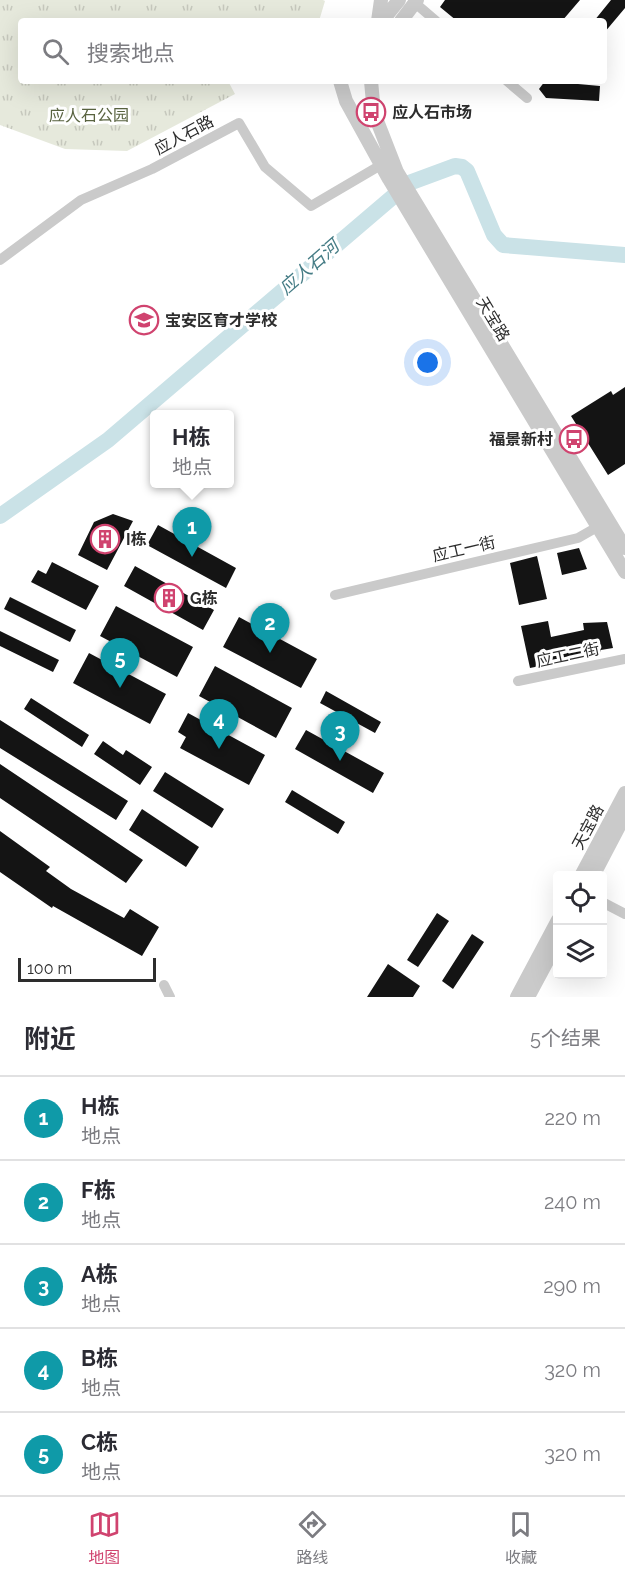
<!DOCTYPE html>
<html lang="zh">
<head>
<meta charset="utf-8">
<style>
  :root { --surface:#fff; --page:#f7f7f7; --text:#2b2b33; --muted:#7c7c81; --line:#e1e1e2; --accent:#d0436f }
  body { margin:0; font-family:Raleway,"Noto Sans SC",sans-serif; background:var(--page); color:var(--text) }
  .controls { position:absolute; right:18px; bottom:18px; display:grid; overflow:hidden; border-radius:6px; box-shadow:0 6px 24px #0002 }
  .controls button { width:54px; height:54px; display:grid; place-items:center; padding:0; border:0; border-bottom:2px solid var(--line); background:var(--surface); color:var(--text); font:30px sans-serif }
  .scale { position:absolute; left:18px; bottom:15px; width:138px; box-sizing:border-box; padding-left:6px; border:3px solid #2d2d2d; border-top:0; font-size:16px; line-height:21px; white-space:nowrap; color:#2d2d2d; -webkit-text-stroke:4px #fff; paint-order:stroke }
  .you { position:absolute; left:428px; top:363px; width:21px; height:21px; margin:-15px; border:4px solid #fff; border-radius:50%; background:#1a73e8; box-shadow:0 0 0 9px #1a73e833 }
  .badge { display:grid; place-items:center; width:39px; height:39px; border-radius:50%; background:var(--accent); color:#fff; font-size:20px; font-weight:700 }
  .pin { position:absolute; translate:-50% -50px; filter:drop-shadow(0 2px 3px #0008) }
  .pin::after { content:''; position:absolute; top:32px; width:21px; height:18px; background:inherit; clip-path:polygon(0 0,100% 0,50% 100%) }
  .popup { position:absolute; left:150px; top:410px; width:84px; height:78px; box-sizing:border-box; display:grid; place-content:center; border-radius:6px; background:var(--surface); filter:drop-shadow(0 2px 4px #0005); font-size:20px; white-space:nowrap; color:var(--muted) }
  .popup b { font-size:22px; color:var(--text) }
  .popup::after { content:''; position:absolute; left:50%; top:100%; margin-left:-12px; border:12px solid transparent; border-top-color:var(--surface) }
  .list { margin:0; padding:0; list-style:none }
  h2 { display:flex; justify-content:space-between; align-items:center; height:78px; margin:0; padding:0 24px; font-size:26px }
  h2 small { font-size:20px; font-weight:400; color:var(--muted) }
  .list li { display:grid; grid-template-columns:39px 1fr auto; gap:18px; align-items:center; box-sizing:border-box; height:84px; padding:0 24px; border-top:2px solid var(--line) }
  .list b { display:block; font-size:22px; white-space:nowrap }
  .list p { margin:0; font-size:20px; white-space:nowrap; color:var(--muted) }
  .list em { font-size:20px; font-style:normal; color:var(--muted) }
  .icon { flex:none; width:33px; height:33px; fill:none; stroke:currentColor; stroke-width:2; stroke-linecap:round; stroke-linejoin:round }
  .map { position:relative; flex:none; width:625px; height:997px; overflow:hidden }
  .search { position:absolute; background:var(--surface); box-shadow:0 6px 24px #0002; left:18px; right:18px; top:18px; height:66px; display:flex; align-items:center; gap:15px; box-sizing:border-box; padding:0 21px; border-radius:6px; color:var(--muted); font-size:22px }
  .sheet { height:498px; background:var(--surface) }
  nav { display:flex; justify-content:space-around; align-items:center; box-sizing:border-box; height:84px; border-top:2px solid var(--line); background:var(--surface); font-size:16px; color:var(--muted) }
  nav a { display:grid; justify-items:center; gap:3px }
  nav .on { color:var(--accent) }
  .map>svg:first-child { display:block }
  .park { fill:url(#park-tufts) }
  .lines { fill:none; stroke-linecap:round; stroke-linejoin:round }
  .river { stroke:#cae2e7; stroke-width:16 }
  .building { fill:#141414 }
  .minor { stroke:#cacaca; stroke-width:10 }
  .tertiary { stroke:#cacaca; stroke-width:14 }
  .labels { text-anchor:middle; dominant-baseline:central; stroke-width:6; stroke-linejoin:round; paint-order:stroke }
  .poi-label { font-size:16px; font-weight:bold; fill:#2d2d2d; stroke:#fff; text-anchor:start }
  .park-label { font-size:16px; fill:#596340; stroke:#fff }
  .street-label { font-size:16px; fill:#2d2d2d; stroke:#fff }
  .water-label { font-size:18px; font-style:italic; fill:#457c85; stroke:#fff }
</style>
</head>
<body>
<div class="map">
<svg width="625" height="997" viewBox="0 0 625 997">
  <defs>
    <pattern id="park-tufts" width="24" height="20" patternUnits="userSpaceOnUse" patternTransform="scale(1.5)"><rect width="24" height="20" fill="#e6e9dc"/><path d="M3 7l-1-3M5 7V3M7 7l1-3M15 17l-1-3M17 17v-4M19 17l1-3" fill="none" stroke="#c6c8bd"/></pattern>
  </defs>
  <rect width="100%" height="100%" fill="#fff"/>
  <!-- park -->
  <path class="park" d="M0,0H323L325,1L319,21H21V81H228L235,94L127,151L65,149L0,125Z"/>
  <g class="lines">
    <!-- river -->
    <path class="river" d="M0,516L108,440L409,183L455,166L462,167L467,171L494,235L503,245L625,255"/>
  </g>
  <!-- building -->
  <path class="building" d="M445,0H580L562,21H457L440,7Z
    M611,0H625V8L604,33V21H594Z
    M545,81L600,86L599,101L546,98L539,89Z
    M625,387V464L608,475L571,416L611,391L613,395Z
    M113,514L133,521L107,570L78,555L94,522Z
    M158,525L236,568L226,588L147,545Z
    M579,548L587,569L562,575L557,553Z
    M537,556L547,599L519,605L510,563Z
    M52,562L99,586L86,610L31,582L38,570L46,574Z
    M135,566L214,610L203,630L124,586Z
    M10,597L76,630L70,642L4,609Z
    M116,606L193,647L177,677L100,636Z
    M239,617L317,659L301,688L223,647Z
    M548,621L551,637L584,630L583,623L607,622L613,648L601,650V654L530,668L521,626Z
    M0,631L59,660L53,672L0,646Z
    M89,653L166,694L150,724L73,683Z
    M215,666L292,708L276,738L199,696Z
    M326,691L381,722L375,733L320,703Z
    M31,698L89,735L82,747L24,709Z
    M188,713L265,755L249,785L180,748L186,737L178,732Z
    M0,720L128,801L116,820L0,748Z
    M306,730L384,773L373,793L295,749Z
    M103,741L123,755L126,750L152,767L140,785L94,754Z
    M0,764L143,860L126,883L0,798Z
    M165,772L224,809L212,828L153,791Z
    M292,790L345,822L338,834L285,802Z
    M142,809L199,847L186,867L129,830Z
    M0,831L50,867L46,871L71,889L124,918L130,909L159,927L142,956L53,906L52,908L0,872Z
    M437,913L449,921L418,967L407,960Z
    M472,934L484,942L453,989L442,981Z
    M388,964L420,986L413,997H367Z"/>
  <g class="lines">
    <!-- minor -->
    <path class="minor" d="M415,3L436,21
      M507,81L527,98
      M0,260L81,200L152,169L239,123L265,167L311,206L386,162
      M335,595L578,538L599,526
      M518,681L625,659
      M602,902L625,914
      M164,985L170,997"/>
    <!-- tertiary -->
    <path class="tertiary" d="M378,21L381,0
      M382,21L399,0
      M401,21L417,0
      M340,81L346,101L389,179L625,572
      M371,81L374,113L397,172L625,548
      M581,876L625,793
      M593,876L625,815
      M517,997L558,920
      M528,997L558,941"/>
  </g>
  <!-- icons -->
  <defs>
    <g id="bus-ring" transform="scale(1.5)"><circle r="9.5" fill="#fff" stroke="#d0436f" stroke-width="1.5"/><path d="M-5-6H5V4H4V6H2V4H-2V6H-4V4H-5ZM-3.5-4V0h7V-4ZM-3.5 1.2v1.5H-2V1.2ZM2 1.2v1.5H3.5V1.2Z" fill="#d0436f"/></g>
    <g id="school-ring" transform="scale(1.5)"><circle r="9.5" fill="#fff" stroke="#d0436f" stroke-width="1.5"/><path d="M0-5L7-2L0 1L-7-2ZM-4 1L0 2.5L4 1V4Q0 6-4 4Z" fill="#d0436f"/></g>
    <g id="building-ring" transform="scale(1.5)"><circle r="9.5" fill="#fff" stroke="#d0436f" stroke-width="1.5"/><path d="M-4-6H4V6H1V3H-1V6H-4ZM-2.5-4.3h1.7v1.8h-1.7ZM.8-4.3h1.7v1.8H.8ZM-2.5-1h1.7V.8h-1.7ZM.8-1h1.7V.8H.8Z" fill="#d0436f"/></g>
  </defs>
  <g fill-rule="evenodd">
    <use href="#bus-ring" x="371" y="112"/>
    <use href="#school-ring" x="144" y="320"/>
    <use href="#bus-ring" x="574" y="439"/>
    <use href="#building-ring" x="105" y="539"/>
    <use href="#building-ring" x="169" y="598"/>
  </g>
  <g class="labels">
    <!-- poi labels -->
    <g class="poi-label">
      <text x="392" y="112">应人石市场</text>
      <text x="165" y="320">宝安区育才学校</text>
      <text x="553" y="439" text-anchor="end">福景新村</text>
      <text x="126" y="539">I栋</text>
      <text x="190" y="598">G栋</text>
    </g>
    <!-- park labels -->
    <g class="park-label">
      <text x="89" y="115">应人石公园</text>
    </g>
    <!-- street labels -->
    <g class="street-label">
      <text transform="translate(184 135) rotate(-28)">应人石路</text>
      <text transform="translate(493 319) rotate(59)">天宝路</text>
      <text transform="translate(464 549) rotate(-13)">应工一街</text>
      <text transform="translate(568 655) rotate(-12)">应工二街</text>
      <text transform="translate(588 827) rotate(-62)">天宝路</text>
    </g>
    <!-- water labels -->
    <g class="water-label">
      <text transform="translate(309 267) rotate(-41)">应人石河</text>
    </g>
  </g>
</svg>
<div class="controls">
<button><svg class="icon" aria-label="locate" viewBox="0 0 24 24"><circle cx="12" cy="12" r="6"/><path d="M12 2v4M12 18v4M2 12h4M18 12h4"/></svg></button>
<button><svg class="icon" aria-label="layers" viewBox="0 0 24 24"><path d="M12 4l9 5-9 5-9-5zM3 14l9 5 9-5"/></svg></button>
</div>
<div class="scale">100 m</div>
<div class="you"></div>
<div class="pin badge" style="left:192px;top:557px;background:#0f9aa8">1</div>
<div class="popup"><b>H栋</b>地点</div>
<div class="pin badge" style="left:270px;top:653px;background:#0f9aa8">2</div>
<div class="pin badge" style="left:340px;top:761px;background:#0f9aa8">3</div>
<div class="pin badge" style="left:219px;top:749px;background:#0f9aa8">4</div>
<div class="pin badge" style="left:120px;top:688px;background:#0f9aa8">5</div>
<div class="search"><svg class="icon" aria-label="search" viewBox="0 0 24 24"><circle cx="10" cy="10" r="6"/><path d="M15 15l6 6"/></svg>搜索地点</div>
</div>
<section class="sheet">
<h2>附近<small>5个结果</small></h2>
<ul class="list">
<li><span class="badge" style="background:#0f9aa8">1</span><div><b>H栋</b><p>地点</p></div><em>220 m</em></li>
<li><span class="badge" style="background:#0f9aa8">2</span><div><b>F栋</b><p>地点</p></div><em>240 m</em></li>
<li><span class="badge" style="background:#0f9aa8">3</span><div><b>A栋</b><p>地点</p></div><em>290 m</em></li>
<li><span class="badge" style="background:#0f9aa8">4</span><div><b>B栋</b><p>地点</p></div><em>320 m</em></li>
<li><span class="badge" style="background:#0f9aa8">5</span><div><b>C栋</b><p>地点</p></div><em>320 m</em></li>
</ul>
</section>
<nav>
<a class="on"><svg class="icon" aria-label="map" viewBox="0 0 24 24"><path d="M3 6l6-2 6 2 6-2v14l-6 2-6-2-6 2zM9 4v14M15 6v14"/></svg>地图</a>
<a><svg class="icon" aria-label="directions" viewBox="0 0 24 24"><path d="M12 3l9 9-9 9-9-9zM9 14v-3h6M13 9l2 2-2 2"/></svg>路线</a>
<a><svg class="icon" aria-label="saved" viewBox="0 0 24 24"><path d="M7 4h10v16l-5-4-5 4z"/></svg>收藏</a>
</nav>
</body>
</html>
